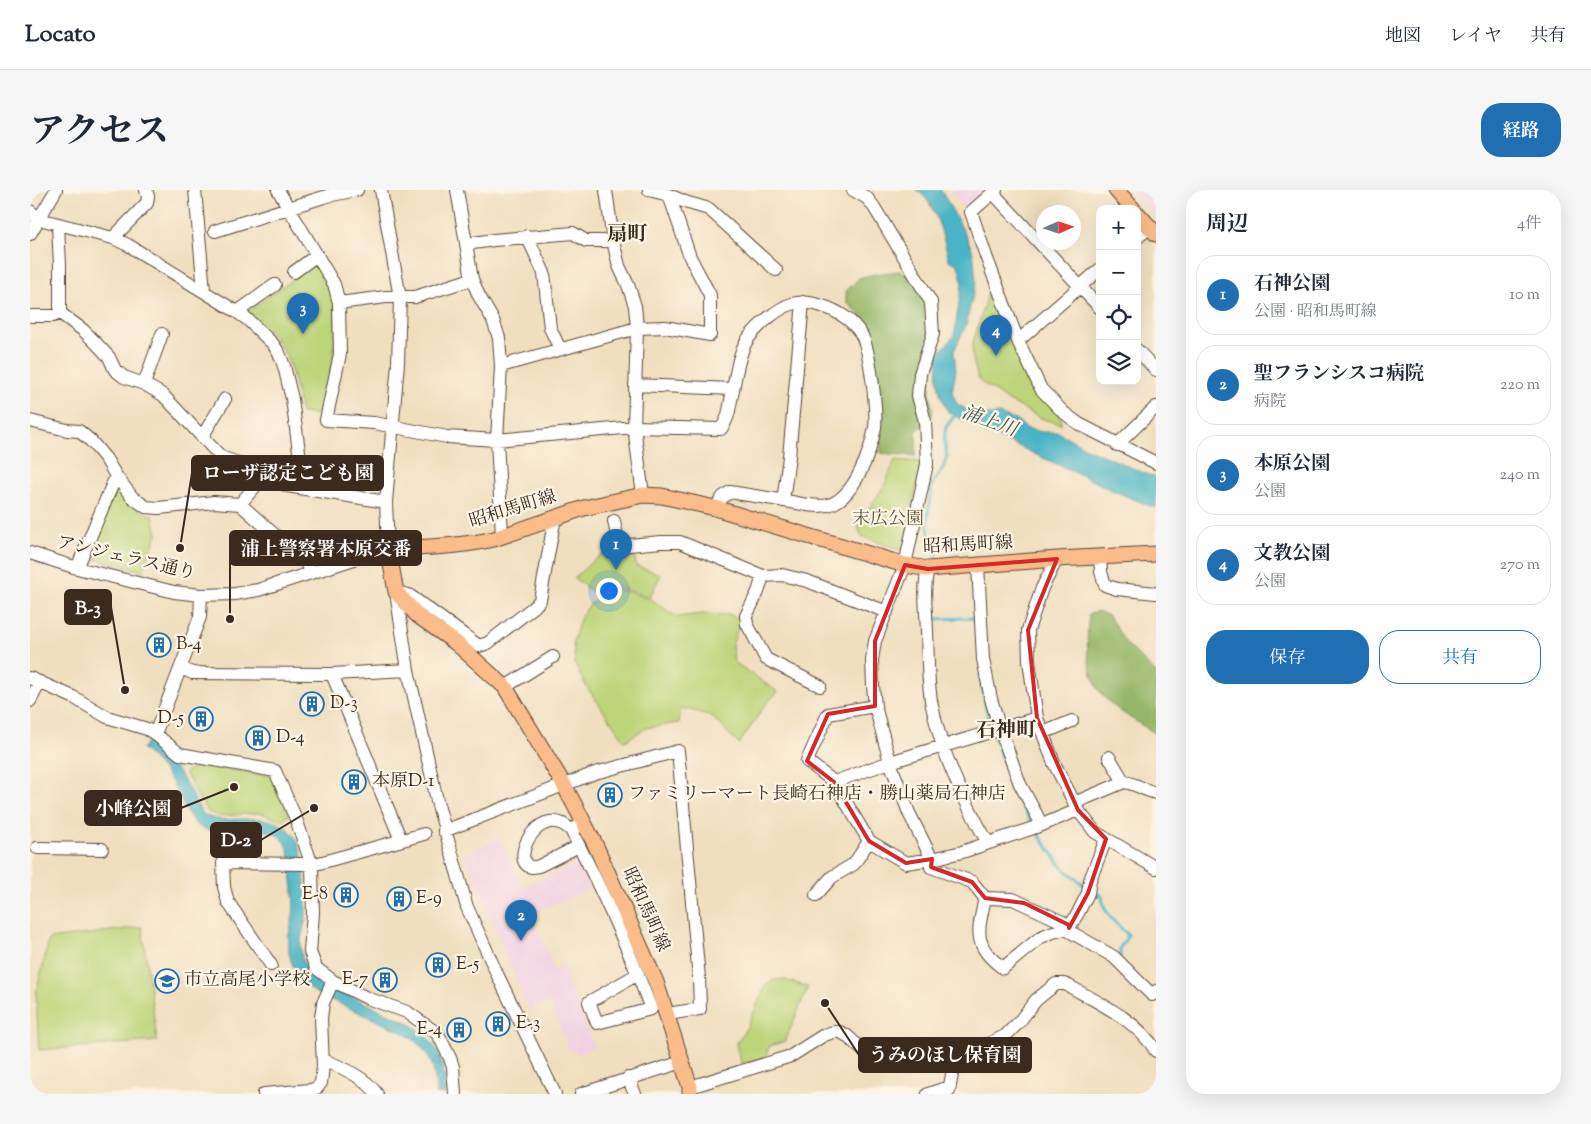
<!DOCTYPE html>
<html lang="ja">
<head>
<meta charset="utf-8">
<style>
  :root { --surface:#fff; --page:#f6f6f7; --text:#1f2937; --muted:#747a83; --line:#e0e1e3; --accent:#1f6fb2 }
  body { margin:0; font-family:"Sorts Mill Goudy","Noto Serif JP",serif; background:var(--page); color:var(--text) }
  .controls { position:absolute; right:15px; top:15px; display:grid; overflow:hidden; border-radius:10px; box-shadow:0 5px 20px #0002 }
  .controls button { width:45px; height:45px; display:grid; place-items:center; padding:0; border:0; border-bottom:1px solid var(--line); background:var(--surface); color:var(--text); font:25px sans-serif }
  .compass { position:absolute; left:1006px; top:15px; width:45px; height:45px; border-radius:50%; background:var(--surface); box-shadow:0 5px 20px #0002; rotate:87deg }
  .you { position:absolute; left:578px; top:400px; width:18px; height:18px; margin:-12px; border:4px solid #fff; border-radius:50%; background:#1a73e8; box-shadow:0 0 0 8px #1a73e833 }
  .badge { display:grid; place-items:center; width:32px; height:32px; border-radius:50%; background:var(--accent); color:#fff; font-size:16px; font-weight:700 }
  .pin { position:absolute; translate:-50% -41px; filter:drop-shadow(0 1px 2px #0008) }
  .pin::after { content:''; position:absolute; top:26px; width:18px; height:15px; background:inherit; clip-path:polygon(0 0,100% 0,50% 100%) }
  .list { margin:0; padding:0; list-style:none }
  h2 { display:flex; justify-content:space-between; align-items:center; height:65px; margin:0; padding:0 20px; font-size:21px }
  h2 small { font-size:16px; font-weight:400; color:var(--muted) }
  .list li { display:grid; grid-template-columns:32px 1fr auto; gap:15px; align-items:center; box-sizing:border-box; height:80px; margin:0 10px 10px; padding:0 10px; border:1px solid var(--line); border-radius:20px }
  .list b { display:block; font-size:19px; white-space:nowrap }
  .list p { margin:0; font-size:16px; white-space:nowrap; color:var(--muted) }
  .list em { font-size:16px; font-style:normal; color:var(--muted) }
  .actions { display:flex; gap:10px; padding:15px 20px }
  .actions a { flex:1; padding:11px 0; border:1px solid var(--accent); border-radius:20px; text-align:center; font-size:18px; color:var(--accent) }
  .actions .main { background:var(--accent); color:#fff }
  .icon { flex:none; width:28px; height:28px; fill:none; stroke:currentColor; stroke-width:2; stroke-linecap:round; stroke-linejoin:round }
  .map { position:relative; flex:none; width:1126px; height:904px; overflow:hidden; border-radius:20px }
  header { display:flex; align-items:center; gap:30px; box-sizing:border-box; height:70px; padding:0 25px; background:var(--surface); border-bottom:1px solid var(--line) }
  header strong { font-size:24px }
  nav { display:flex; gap:28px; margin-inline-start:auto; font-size:18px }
  .intro { display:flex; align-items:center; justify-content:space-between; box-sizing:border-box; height:120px; padding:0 30px }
  h1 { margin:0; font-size:35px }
  .button { padding:12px 22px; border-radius:20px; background:var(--accent); color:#fff; font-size:18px; font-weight:700 }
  main { display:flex; gap:30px; padding:0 30px }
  aside { flex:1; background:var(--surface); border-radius:20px; box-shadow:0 5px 20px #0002 }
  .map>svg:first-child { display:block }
  .built { fill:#f1d0e3 }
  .green { fill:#bdd479; stroke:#7c7f4c }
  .forest { fill:#96b669; stroke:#687044 }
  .water { fill:#48b4c5; stroke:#426f72 }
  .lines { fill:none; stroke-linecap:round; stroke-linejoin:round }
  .stream { stroke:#48b4c5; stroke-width:3 }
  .minor-casing { stroke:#564536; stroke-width:14 }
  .major-casing { stroke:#564536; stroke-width:17 }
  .minor { stroke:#fff; stroke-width:12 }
  .major { stroke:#f9bc8a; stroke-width:15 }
  .marked { fill:none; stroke:#d62828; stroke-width:4; stroke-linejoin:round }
  .labels { text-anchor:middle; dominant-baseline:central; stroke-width:4.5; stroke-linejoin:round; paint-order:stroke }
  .street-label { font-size:18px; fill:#3b2a1e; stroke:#fcf5e5 }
  .park-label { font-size:18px; fill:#5c5435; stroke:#fcf5e5 }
  .poi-label { font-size:18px; fill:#3b2a1e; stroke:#fcf5e5; text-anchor:start }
  .water-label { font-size:19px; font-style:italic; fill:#405a58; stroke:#fcf5e5 }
  .quarter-label { font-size:20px; font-weight:bold; fill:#3b2a1e; stroke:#fcf5e5 }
  .leader { fill:none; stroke:#3b2a1e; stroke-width:2 }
  .callout-dot { fill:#3b2a1e; stroke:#fcf5e5; stroke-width:2 }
  .callout { fill:#3b2a1e; stroke:#3b2a1e; stroke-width:2 }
  .callout-label { font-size:19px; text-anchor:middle; font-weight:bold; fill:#fff }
</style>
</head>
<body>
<header>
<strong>Locato</strong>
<nav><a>地図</a><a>レイヤ</a><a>共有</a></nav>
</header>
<div class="intro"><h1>アクセス</h1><a class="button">経路</a></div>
<main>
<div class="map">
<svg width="1126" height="904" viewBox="0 0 1126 904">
  <rect width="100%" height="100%" fill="#fcf5e5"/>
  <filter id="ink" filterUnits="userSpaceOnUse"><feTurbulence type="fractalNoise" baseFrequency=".02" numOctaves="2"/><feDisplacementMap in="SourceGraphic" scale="10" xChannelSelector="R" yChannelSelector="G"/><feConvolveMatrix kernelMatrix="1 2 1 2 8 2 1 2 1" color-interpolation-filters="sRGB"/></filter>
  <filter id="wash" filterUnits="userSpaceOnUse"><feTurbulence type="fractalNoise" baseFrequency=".0096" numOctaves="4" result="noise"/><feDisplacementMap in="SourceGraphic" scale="20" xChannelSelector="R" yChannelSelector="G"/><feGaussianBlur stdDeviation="1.12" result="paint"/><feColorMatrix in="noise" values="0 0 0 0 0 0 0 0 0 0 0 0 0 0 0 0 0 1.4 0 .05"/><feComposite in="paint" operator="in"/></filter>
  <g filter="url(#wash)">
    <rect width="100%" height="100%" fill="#f0dfbf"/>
    <!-- built -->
    <path class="built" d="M920,0H955L934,20Z
      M1101,0H1126V27Z
      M470,649L492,697L550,673L561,698L502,724L524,780L533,777L564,857L547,864L546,860L540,862L519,812L499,820L434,663Z"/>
    <!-- green -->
    <path class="green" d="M285,73C290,82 298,91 301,101C312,138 299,188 292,225L271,223C260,173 260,154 217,122Z
      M960,96H963L988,163L1000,190L1031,228V234L1013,229L977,210L952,193L948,188L943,170L942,155Z
      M865,270L892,272L873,361L831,346L828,336L855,294Z
      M85,300H89C96,314 108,320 123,326L127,344L113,381L57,367Z
      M581,358L605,366L606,376L631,384L620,407L586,396L561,401L544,388L563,371Z
      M589,399L620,409L647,427L672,424L701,425L711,429L702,455L704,472L748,502L735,515L709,554L680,525L651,518L649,533L616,538L595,551L556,496L545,474L543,453L551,426L563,411L576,400Z
      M171,575L241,586L259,625L251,631L231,623L189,626L178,622L169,609L155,582Z
      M112,737L127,851L9,860L6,804L19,749Z
      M752,789L778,797L755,851L740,856L737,861L738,867L711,874C711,866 707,862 706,854L717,837L736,795L742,791Z"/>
    <!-- forest -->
    <path class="forest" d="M869,81L895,93L907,113L900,175V202L903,224L886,242V266L851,263C852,228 851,193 843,158C841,148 839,138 833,129C829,123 822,118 816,112V101L829,88L844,84Z
      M1068,421L1079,426L1095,452L1126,483V543L1123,542C1107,532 1089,522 1076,509C1055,487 1056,452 1059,424Z"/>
    <!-- water -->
    <path class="water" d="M886,0H911L932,38L942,59L944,69L946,92L936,135L924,161L926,181L922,202L927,214L940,221L956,225L969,224L988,231L996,238L1012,242H1028L1058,259L1126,288V318L1088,303L1045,282L1013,268L919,223C906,201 907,188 908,164L924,146L932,93L930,80L927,74L919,70C913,49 907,12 886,0Z
      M119,550C146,574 155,590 171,622C190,639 226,620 251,635C255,637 260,640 263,644C267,648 269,655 271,661C274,671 277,719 276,729C275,734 273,739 272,744C268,765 274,782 292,793L377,832C408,850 414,870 416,904H406C405,873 399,858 372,842L286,803C266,789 256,770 259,744C260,738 262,732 263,726C265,711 262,694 261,680C260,672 260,661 256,654C240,626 193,652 170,637C155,627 149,601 138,586C131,576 121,567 112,559Z"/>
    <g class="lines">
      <!-- stream -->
      <path class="stream" d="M906,369L907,362L899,344L897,331L902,295L913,278L917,266L914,249L916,237L926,224
        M901,427V429L945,428V434
        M950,485L956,518L961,537
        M963,543L981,595L1002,634
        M1006,641L1033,678L1055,696
        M1062,700L1072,706C1073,724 1086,733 1098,745L1090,758V767"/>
    </g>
  </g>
  <g filter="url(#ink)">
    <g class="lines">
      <!-- minor casing -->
      <g class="minor-casing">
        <path id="minor" d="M165,0L174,101
          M248,0L304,94L309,113L310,164L296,230L344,233L417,247L467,250L604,237L691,239C698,230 699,221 701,210C705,192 707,168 716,152C721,143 729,136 737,129C755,114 768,108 792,116C808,121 822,130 831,144C840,158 847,220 845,237C841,261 824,309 798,315C784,318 769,313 756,311C737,308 719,305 700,302L693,307L685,318
          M427,0L442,89L449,106L463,130L469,148L471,176L467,250L472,346
          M576,0L583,51L589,76L598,95L605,116L607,138L604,237L613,305
          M619,0L639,5L655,12L679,19L746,80
          M823,0L837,8L844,17L901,112L903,144L890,184L888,206L895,231L897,274L875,375L845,451L842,470L843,496L845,516L860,572L879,623L902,669L901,677L942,692L955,708C948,741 942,756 973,778L1011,747L1023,742L1039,738V741L1084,767L1122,805L1126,801
          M966,0L941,22L956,66L988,151L1011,199L1033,222L1049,234L1126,273
          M963,3L1070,118
          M0,21L9,29L83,48L98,55L207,122L217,129L243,154L249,163L254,176L262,209L274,299
          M28,35L30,76V123L53,140L65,152L79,167L85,180L94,187L114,194L133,205L191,267L208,273L257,296L356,312
          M185,41L297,6L327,0
          M0,44L26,0
          M497,46L514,83L520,138L530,159
          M83,48L117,13L118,6L116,0
          M1107,48L1120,37
          M436,54L464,50L543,43L556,51H583
          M264,82L287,65
          M309,113L356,107H385L442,89
          M207,122L245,95
          M0,126H23L30,123
          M988,151L1070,79
          M1107,160L1126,180
          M471,176L607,138L635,137L680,145V105L660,67L639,5
          M114,194L132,144
          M605,195L703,199
          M0,231L37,240L49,241L61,251L76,269L86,286L102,307L116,317L129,318L184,312L210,314L275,372L282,382
          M172,247L195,209
          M1087,255L1126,217
          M753,311L759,267L773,112
          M210,314L234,286
          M584,331L589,356L631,352H650L733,386
          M0,363L47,378L144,402L171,405L205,404L228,400L358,358L356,312L368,173L370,108L351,0
          M1070,366L1071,382L1075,395L1087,399L1126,403
          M1027,369L1012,398L998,440L999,471L1007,528L1024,573L1048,620L1065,642L1126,678
          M948,375L953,469L961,509L970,539L990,594L1012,635
          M47,378L86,286
          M898,379C893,398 896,420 897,440C898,465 897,491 902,516C913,567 932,607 958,653
          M151,478L162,483L302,484L378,480
          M302,484L371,650
          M0,488L43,507L77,527L117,539L125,544L150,564L245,581L266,629L282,675L283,723L280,762L286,778L303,791L337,808L377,822L408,844L420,868L423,877L425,904
          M790,496L736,469L717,434L716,426L728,402L733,386L752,385L777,391L857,422
          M475,497L523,467
          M0,511L10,492
          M845,516L798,524L777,571L804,592L839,651L876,673L902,669L932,662L1012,635L1048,620
          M1013,543L1042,531
          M125,544L170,427L171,405
          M1079,567L1094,592
          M804,592L860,572L1007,528
          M1044,613L1094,592C1105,593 1115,601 1126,603
          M554,633L541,640C571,698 598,757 621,819L567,833L559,812L608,784
          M541,640C512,612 483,663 497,675C500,678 505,677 509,676L549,656
          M414,641L565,583L648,561L669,788L670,819L637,824
          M7,658L72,659
          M786,705L802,687L824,674L839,651
          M955,708L983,709L1039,735V738L1048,723L1058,703L1060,690L1076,649
          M241,775L198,712L194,697L193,673L273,674L282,675L394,644
          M293,870C312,877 335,887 347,904
          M598,888L605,904
          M660,897L761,866L794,845L804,842H810L816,845L836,863L849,869L888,866L958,854L975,846L989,832L1006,810L1026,794H1034L1039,796C1069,813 1107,830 1126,861
          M234,904L280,900L287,898L291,893L293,876L291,828L293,813L303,791
          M525,904L468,786L437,717L408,615L378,480L366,402L379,405L449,456L458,453L505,416L510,410L525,327
          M551,904L652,872
          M898,904L913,899L919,901L924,873L913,861"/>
      </g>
      <!-- major casing -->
      <g class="major-casing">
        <path id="major" d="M1086,0L1103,19
          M1107,23L1126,44
          M660,904V897L626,792L565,654L534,595L475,497L426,453L387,425L366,402L358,358C393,358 429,357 464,349L554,318L613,305L632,306L685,318L875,375L898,379L1027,369L1126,364"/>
      </g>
      <!-- minor -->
      <use href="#minor" class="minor"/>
      <!-- major -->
      <use href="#major" class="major"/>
    </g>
  </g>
  <!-- marked area -->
  <path class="marked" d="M1027,369L998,440L1007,528L1048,620L1076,649L1058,703L1039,738V735L994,713L955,708L942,692L901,677L902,669L876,673L839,651L804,592L777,571L798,524L845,516V451L875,375L898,379Z"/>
  <!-- icons -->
  <defs>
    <g id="building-ring" transform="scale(1.25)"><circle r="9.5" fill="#fcf5e5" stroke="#1f6fb2" stroke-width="1.5"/><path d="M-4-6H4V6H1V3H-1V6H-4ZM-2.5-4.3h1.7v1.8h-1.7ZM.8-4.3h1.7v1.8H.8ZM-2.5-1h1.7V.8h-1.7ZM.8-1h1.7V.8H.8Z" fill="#1f6fb2"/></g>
    <g id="school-ring" transform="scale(1.25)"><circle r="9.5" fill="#fcf5e5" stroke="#1f6fb2" stroke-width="1.5"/><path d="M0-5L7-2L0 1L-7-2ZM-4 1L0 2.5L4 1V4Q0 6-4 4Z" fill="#1f6fb2"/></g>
  </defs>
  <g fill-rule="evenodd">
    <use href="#building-ring" x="129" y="455"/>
    <use href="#building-ring" x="282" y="514"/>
    <use href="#building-ring" x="171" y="529"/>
    <use href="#building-ring" x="228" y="548"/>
    <use href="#building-ring" x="324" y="592"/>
    <use href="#building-ring" x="580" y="605"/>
    <use href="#building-ring" x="316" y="705"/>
    <use href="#building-ring" x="369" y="709"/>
    <use href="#building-ring" x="408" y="775"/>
    <use href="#building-ring" x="355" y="790"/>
    <use href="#school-ring" x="137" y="791"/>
    <use href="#building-ring" x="468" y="834"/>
    <use href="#building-ring" x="429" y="840"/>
  </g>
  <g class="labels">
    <!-- street labels -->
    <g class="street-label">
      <text transform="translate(483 320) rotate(-17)">昭和馬町線</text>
      <text transform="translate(938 356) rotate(-3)">昭和馬町線</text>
      <text transform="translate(96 369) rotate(13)">アンジェラス通り</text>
      <text transform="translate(615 720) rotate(66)">昭和馬町線</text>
    </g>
    <!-- park labels -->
    <g class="park-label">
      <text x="858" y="330">末広公園</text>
    </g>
    <!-- poi labels -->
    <g class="poi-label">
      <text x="146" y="455">B-4</text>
      <text x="300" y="514">D-3</text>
      <text x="154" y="529" text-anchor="end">D-5</text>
      <text x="246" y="548">D-4</text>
      <text x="342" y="592">本原D-1</text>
      <text x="598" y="605">ファミリーマート長崎石神店・勝山薬局石神店</text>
      <text x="298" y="705" text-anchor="end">E-8</text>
      <text x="386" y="709">E-9</text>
      <text x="426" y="775">E-5</text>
      <text x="338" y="790" text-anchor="end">E-7</text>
      <text x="154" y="791">市立高尾小学校</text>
      <text x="486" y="834">E-3</text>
      <text x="412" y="840" text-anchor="end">E-4</text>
    </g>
    <!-- water labels -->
    <g class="water-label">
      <text transform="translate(959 232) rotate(20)">浦上川</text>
    </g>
    <!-- quarter labels -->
    <g class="quarter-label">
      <text x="597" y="45">扇町</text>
      <text x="976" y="541">石神町</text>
    </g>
  </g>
  <!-- callouts -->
  <path class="leader" d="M150 358L162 283M200 429L200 358M95 500L81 417M204 597L151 618M284 618L231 650M795 813L829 865"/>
  <g class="callout-dot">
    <circle cx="150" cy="358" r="5"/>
    <circle cx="200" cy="429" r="5"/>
    <circle cx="95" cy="500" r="5"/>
    <circle cx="204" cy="597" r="5"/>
    <circle cx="284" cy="618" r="5"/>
    <circle cx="795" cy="813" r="5"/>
  </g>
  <g class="callout">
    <rect x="162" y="266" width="191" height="34" rx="5"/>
    <rect x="200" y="341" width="191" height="34" rx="5"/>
    <rect x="35" y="400" width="46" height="34" rx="5"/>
    <rect x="55" y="601" width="96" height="34" rx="5"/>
    <rect x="181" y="633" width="50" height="34" rx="5"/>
    <rect x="829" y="848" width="172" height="34" rx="5"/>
  </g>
  <g class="callout-label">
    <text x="258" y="289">ローザ認定こども園</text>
    <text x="296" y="365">浦上警察署本原交番</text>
    <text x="58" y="424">B-3</text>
    <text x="103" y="625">小峰公園</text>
    <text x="206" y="656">D-2</text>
    <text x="915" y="871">うみのほし保育園</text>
  </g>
</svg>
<div class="controls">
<button>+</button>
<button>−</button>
<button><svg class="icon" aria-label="locate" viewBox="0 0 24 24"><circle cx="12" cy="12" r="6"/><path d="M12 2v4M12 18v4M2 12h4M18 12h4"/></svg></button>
<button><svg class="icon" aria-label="layers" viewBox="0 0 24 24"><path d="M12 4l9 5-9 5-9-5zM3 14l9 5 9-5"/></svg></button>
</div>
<svg class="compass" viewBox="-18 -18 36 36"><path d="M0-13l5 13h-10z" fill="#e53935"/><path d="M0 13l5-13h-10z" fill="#747a83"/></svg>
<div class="you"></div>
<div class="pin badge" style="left:586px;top:380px">1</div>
<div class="pin badge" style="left:491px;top:751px">2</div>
<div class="pin badge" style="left:273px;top:144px">3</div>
<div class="pin badge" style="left:966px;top:166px">4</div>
</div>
<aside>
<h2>周辺<small>4件</small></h2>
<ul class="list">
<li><span class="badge">1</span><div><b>石神公園</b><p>公園 · 昭和馬町線</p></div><em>10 m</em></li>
<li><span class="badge">2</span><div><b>聖フランシスコ病院</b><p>病院</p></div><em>220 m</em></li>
<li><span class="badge">3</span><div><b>本原公園</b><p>公園</p></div><em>240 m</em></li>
<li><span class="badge">4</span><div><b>文教公園</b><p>公園</p></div><em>270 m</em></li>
</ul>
<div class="actions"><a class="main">保存</a><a>共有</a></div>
</aside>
</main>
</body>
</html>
